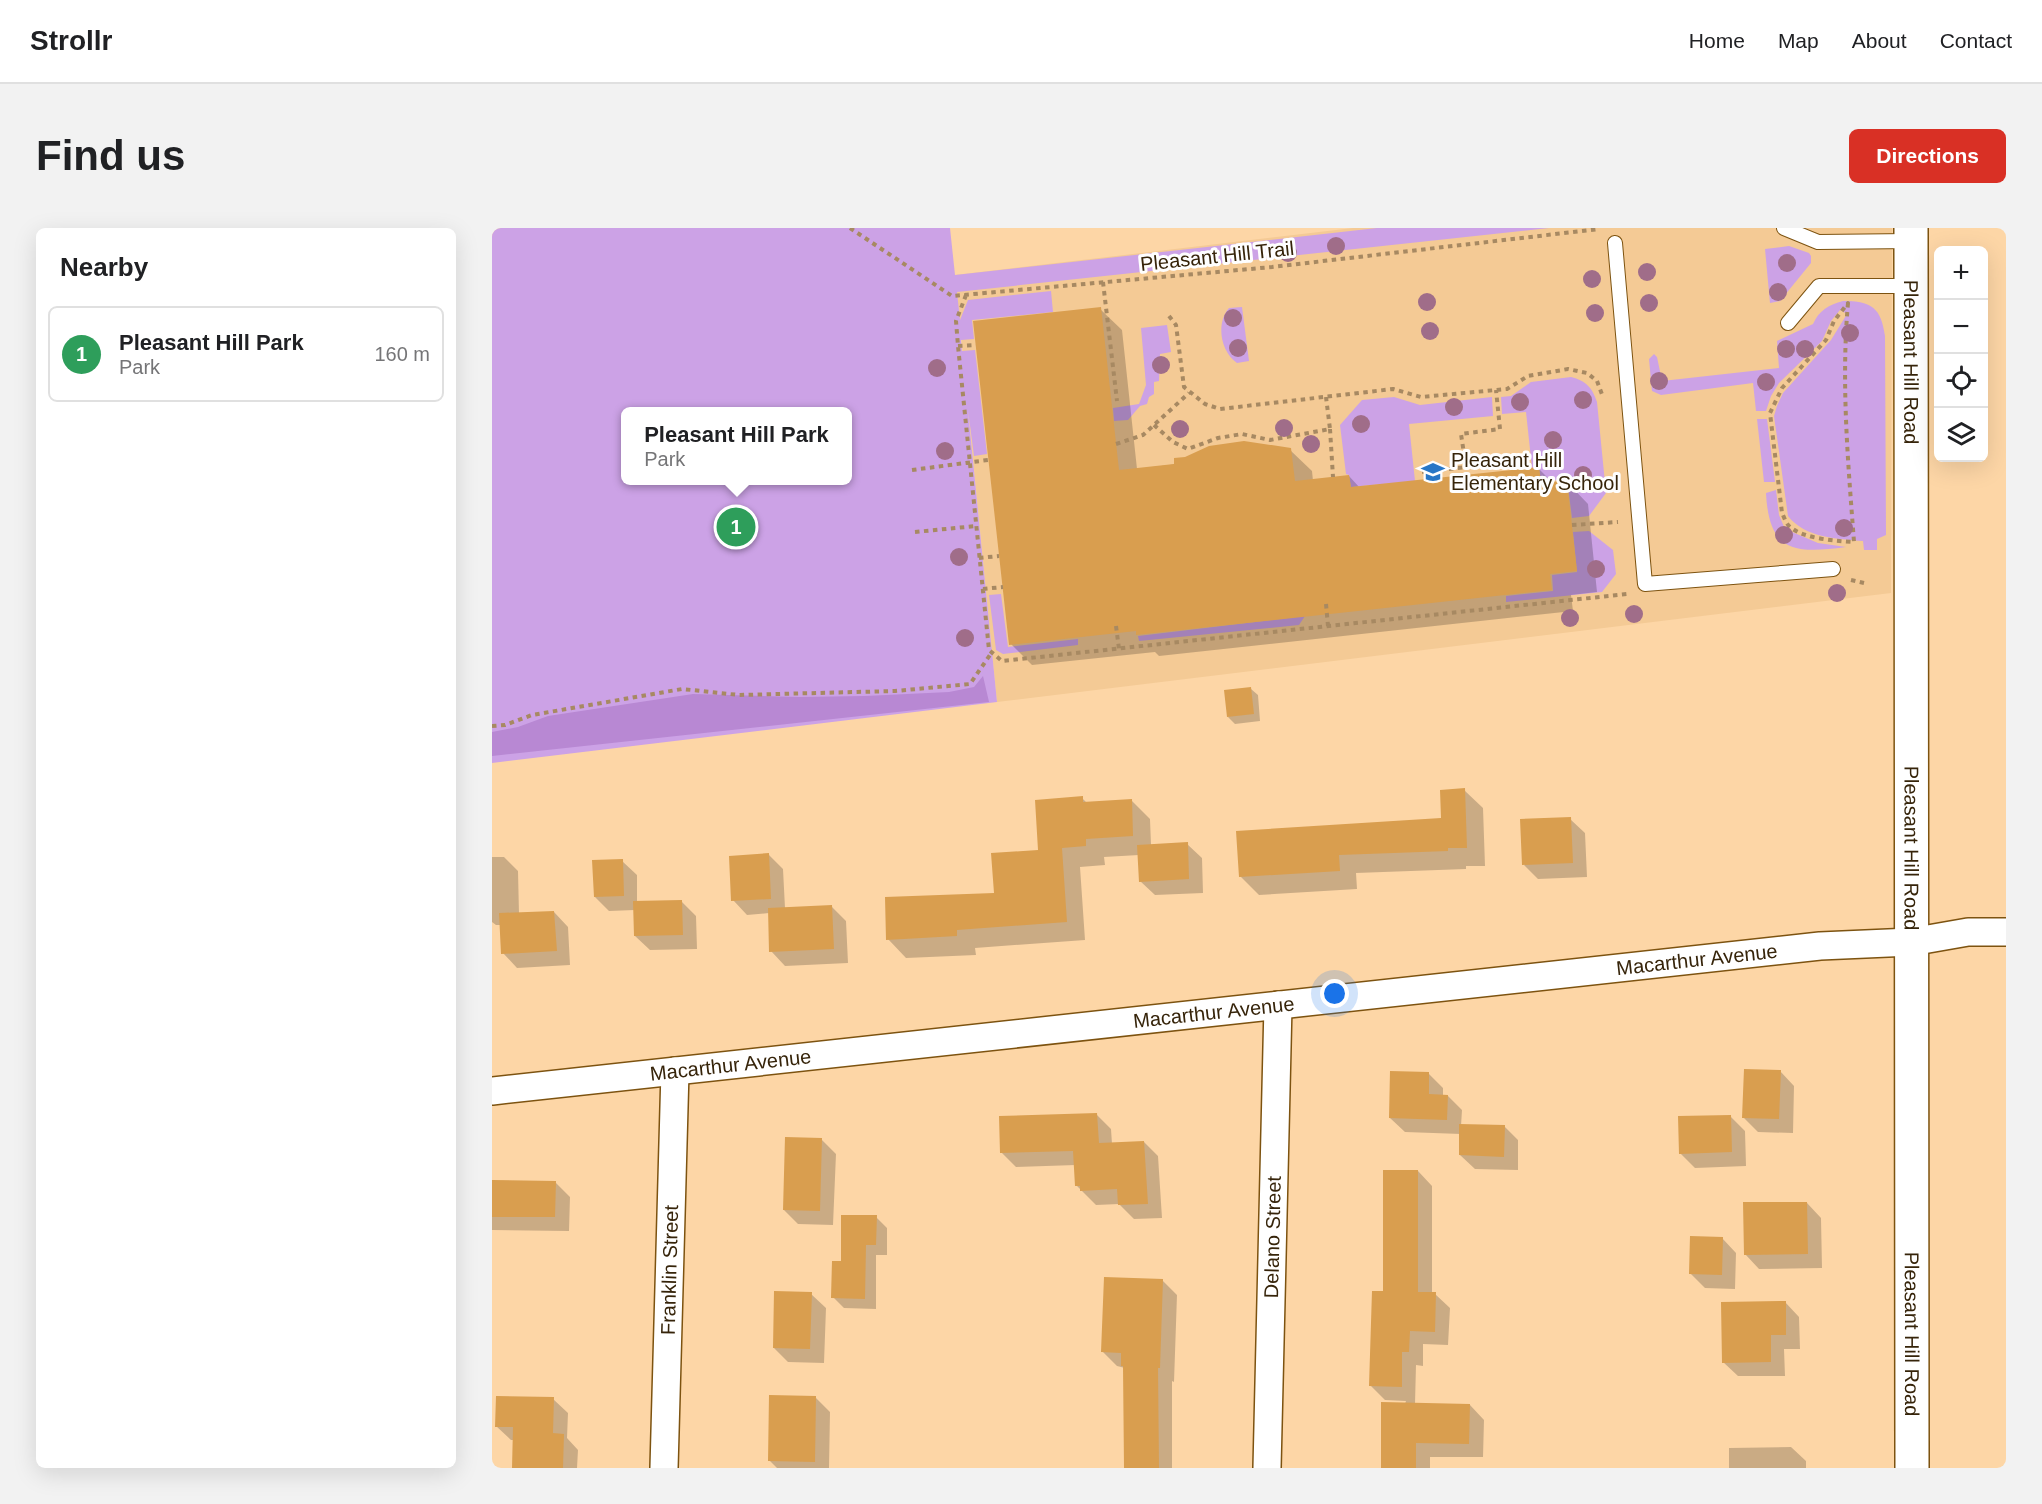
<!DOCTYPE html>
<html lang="en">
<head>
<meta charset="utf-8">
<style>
  :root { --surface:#fff; --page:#f2f2f2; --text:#202124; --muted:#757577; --line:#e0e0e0; --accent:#d93025 }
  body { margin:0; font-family:Helvetica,sans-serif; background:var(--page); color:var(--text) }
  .controls { position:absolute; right:18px; top:18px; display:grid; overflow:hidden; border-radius:9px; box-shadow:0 6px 24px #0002 }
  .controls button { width:54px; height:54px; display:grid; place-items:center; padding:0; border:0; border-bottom:2px solid var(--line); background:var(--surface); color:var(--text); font:30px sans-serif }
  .you { position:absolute; left:843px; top:766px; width:21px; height:21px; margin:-15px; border:4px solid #fff; border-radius:50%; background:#1a73e8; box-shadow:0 0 0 9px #1a73e833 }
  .badge { display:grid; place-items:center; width:39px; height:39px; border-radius:50%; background:var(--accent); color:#fff; font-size:20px; font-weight:700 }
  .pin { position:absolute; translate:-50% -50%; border:3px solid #fff; box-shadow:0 2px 6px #0006 }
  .popup { position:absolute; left:129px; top:179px; width:231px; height:78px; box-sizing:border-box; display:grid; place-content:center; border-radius:9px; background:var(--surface); filter:drop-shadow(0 2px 4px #0005); font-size:20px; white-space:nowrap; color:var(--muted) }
  .popup b { font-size:22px; color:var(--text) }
  .popup::after { content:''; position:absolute; left:50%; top:100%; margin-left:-12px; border:12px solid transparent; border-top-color:var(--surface) }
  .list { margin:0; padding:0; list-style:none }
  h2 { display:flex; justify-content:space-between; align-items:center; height:78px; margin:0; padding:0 24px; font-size:26px }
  h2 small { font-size:20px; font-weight:400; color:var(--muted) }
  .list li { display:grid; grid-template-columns:39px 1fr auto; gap:18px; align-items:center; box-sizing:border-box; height:96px; margin:0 12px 12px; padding:0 12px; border:2px solid var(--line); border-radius:9px }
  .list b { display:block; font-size:22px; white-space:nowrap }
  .list p { margin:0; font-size:20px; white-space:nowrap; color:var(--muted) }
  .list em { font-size:20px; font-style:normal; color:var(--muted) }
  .icon { flex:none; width:33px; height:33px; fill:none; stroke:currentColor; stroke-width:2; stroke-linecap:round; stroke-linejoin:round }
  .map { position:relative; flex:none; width:1514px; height:1240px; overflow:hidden; border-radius:9px }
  header { display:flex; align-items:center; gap:36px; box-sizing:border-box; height:84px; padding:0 30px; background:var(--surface); border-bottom:2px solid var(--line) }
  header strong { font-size:28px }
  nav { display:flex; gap:33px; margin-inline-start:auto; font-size:21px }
  .intro { display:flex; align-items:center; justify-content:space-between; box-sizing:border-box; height:144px; padding:0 36px }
  h1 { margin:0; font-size:42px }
  .button { padding:15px 27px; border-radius:9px; background:var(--accent); color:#fff; font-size:21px; font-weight:700 }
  main { display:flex; gap:36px; padding:0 36px }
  aside { flex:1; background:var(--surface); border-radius:9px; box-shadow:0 6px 24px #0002 }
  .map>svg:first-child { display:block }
  .built { fill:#f4ca95 }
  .green { fill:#cca2e6; fill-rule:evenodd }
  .forest { fill:#b888d3 }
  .shadow { fill:#0003 }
  .building { fill:#d99e4f }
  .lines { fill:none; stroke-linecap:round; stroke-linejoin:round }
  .lane-casing { stroke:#7d5310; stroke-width:16 }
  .street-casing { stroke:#7d5310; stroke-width:30 }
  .secondary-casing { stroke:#7d5310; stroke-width:36 }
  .path { stroke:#a78962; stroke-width:4; stroke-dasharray:4.5 4.5; stroke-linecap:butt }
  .lane { stroke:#fff; stroke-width:14 }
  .street { stroke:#fff; stroke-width:27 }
  .secondary { stroke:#fff; stroke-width:33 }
  .tree { fill:#a06d89 }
  .labels { text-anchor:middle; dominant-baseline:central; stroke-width:6; stroke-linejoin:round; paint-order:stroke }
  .street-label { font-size:20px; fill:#36240a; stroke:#fefefe }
  .poi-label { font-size:20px; fill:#36240a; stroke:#fefefe; text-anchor:start }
</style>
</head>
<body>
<header>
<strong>Strollr</strong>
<nav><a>Home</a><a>Map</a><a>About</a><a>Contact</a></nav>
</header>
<div class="intro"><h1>Find us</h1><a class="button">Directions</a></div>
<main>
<aside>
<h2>Nearby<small></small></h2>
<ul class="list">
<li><span class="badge" style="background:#2e9e5b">1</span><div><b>Pleasant Hill Park</b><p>Park</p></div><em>160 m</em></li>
</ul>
</aside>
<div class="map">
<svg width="1514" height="1240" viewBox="0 0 1514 1240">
  <rect width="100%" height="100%" fill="#fdd6a6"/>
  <!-- built -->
  <path class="built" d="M861,0H1400L1399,365L505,474L463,47Z"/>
  <!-- green -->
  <path class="green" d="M0,0H458L463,47L885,0H1057L465,64L468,92L476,72L559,63L561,84L480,92L482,111L469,112L470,123L483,122L495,226L482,228L476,182L505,474L0,535ZM133,184H355V252H133Z
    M1297,18L1317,25L1319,28V35L1288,73L1278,75L1273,21Z
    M1351,73C1380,73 1389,80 1393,108L1394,307L1385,311V322H1372L1371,313C1346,311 1313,310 1296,288L1282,188L1285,178L1291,165L1339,112L1355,86L1348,82L1339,93L1330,113L1287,155L1279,168L1274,183H1264L1261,155L1169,167L1160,163L1157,131L1162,126L1165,129L1170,153L1287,140L1285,113L1321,96C1327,82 1337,77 1351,73Z
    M750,79L757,133L745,135C728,123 724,95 737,80Z
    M675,97L679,124L668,126L667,153L662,154V166L657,169L655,176L648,178L636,192L622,193L621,180L647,176L654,157L649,100Z
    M1079,149C1094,153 1100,159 1105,174L1114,265L1097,288L1080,290L1075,251L1049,254L1047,240H1040L1034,184L1010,186L1009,169L1019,168L1039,154Z
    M902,169L928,177L1000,169L1001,188L917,196L923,253L859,259L857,247L854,246L848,197L870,172Z
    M1265,191H1275L1283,254H1272Z
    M1284,262L1287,287L1293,301L1326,315L1354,319C1302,326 1277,324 1274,265Z
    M1097,303L1121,322L1124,346L1110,364L1014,374V368L1061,363L1060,347L1085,344L1081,304Z
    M509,366L516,419L586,411V417L511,426L504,422L497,367Z
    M813,388L807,397L647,413L646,408Z"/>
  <!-- forest -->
  <path class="forest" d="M491,448L497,474L0,528V504L26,499L56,488L201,466L307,469L373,468L457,464L482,459Z"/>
  <!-- shadow -->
  <path class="shadow" d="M608,81L630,102L645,241L798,222L820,243L821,253L857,248L868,260L1047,241L1061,255L1075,254L1096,276L1105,364L1079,367L1081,383L667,428L663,424L540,437L519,416Z
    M759,461L766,467L768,493L743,496L736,489Z
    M972,562L991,580L993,638H974V641L864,645L865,661L767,667L748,648L951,591Z
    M590,570L595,575L639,572L658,591L659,617L695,616L710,630L711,665L663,667L648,653L647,627L612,629L613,637L588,639L593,712L483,720L484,727L414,730L396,711L504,667L548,623Z
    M1078,591L1093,605L1095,649L1046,651L1032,637Z
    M276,626L291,641L293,680L340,679L354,693L356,735L293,738L279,723L277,685L255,687L241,672Z
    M0,629H12L26,643L27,686L62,684L76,699L78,737L25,740L11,725L9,697H4L0,694Z
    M130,633L145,647V674L189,673L204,688L205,721L158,722L143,708V682L117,683L103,669Z
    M1288,843L1302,858L1301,905L1266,904L1252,890Z
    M937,846L951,860V868H956L970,882L969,898H1012L1026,912V942L983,941L968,927L969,906L913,904L898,890Z
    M604,886L619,901L620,916L652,914L666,928L670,990L642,991L627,976L604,977L585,958L584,937L524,939L509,924Z
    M1238,888L1253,903L1254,938L1203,940L1188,925Z
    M329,911L344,926L341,997L306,996L292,982Z
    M926,943L940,958V1065L943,1066L958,1080L956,1117L931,1116V1138L924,1137L923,1176L978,1177L992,1192L991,1229H938V1240H890L914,1173L893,1172L879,1158L893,1064Z
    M0,954L64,955L78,969L77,1003L0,1002Z
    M1315,975L1329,990L1330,1040L1267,1041L1253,1026Z
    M384,989L395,1000V1027H384V1081L352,1080L341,1069L351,1034Z
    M1230,1010L1244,1025L1243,1061L1213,1060L1198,1045Z
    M670,1052L685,1067L682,1154L680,1153V1240H633V1140L625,1138L611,1124Z
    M319,1066L334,1080L332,1135L296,1134L282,1120Z
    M1293,1074L1307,1089L1308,1121H1292L1293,1148H1246L1231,1134Z
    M324,1170L338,1184L337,1240H285L277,1232Z
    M61,1171L76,1185L75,1210L86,1222L85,1240H21L22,1212H19L4,1198Z
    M1299,1219L1314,1233V1240H1237V1220Z"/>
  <!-- building -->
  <path class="building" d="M609,79L627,242L682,236V230L693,229L717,218L752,213L799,220L803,253L857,247L859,259L1047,239L1049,254L1075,253L1085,343L1058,346L1060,362L644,407V403L517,417L481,93Z
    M759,459L762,486L735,489L732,462Z
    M973,560L975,620H956V623L847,627L848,643L747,649L744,603L949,590L948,562Z
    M591,568V574L640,571L641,608L594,611V618L570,620L575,694L465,702V708L394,712L393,669L502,665L499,625L546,622L543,572Z
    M1079,589L1081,635L1030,637L1028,591Z
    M696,614L697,651L647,654L645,617Z
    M277,625L279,671L239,673L237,628Z
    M131,631L132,668L102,669L100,632Z
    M190,672L191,707L142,708L141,673Z
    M340,677L342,721L277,724L276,680Z
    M62,683L65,723L9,726L7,685Z
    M1252,841L1289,842L1287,891L1250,890Z
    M898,843L937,844V866L956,867L955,892L897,890Z
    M605,885L607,915L652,913L656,976L626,977L625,961L588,963V958H583L581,923L508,925L507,888Z
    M1239,887L1240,924L1187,926L1186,888Z
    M967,896L1013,897L1012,929L967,927Z
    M293,909L330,910L328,983L291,982Z
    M891,942H926V1064H944L943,1104L918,1103L917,1124H910V1159L877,1158L880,1063H891Z
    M0,952L64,953L63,989H0Z
    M1251,974H1315L1316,1026L1252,1027Z
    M349,987H385L384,1017H374L373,1071L339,1070L340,1033H349Z
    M1198,1008L1231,1009L1230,1047L1197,1046Z
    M612,1049L671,1051L668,1140H666L667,1240H632L631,1138H629V1125L609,1124Z
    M282,1063L320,1064L318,1121L281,1120Z
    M1294,1073V1107H1279V1134L1230,1135L1229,1074Z
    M277,1167L324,1168L323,1234L276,1233Z
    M4,1168L62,1169L61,1205L72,1206L71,1240H20L21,1199H3Z
    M889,1174L978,1176L977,1216L924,1215V1240H889Z"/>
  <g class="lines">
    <!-- lane casing -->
    <g class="lane-casing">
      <path id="lane" d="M1292,0L1326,14L1419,13
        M1123,15L1153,356L1341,341
        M1296,95L1327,58H1419"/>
    </g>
    <!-- street casing -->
    <g class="street-casing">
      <g id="street">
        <path id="s1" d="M0,863L1328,718L1419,714L1476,704H1514"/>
        <path id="s2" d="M172,1240L183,843"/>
        <path id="s3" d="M775,1240L786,777"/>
      </g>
    </g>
    <!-- secondary casing -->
    <g class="secondary-casing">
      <g id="secondary">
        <path id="s4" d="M1419,0L1420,1240"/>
      </g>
    </g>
    <!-- path -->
    <path class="path" d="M358,0L460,68L780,39L1107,1
      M611,54L625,173
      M474,67L464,93L466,118L497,422L510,433L1135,366
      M1356,75C1349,155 1356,234 1362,314C1344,313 1311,311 1297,298C1294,295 1292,289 1290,285L1278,185L1290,160L1334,112L1342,93Z
      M677,88L684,97L692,159L713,176L728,181L901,161L929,169L1015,161L1036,148L1076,141L1095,145L1105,153L1111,169
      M466,118L484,117
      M662,197L681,214L696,221L726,210L750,206L778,212L838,201L834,169
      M838,201L841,249
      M624,216L651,207L697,165
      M420,242L496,232
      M930,244L974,239L969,206L1008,201L1004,162
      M1080,297L1126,294
      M423,304L484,298
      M487,330L507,328
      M1359,352L1372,355
      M491,361L511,359
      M834,376L836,398
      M624,398L627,421
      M0,498L13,497L40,487L190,461L247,467L403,463L478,456L500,424"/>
    <!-- lane -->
    <use href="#lane" class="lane"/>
    <!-- street -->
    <use href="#street" class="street"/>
    <!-- secondary -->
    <use href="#secondary" class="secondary"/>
  </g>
  <!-- trees -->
  <g class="tree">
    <circle cx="844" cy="18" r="9"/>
    <circle cx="796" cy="25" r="9"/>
    <circle cx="1295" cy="35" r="9"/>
    <circle cx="1155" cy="44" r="9"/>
    <circle cx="1100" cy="51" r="9"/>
    <circle cx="1286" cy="64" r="9"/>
    <circle cx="935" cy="74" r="9"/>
    <circle cx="1157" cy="75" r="9"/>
    <circle cx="1103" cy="85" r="9"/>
    <circle cx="741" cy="90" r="9"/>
    <circle cx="938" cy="103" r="9"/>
    <circle cx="1358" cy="105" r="9"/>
    <circle cx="746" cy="120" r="9"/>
    <circle cx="1294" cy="121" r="9"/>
    <circle cx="1313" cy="121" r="9"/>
    <circle cx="669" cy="137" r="9"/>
    <circle cx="445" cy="140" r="9"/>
    <circle cx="1167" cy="153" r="9"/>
    <circle cx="1274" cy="154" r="9"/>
    <circle cx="1091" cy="172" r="9"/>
    <circle cx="1028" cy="174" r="9"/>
    <circle cx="962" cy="179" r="9"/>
    <circle cx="869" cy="196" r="9"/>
    <circle cx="792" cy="200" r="9"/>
    <circle cx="688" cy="201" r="9"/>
    <circle cx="1061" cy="212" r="9"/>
    <circle cx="819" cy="216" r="9"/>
    <circle cx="453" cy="223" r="9"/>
    <circle cx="1091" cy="247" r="9"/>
    <circle cx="1352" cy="300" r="9"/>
    <circle cx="1292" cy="307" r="9"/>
    <circle cx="467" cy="329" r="9"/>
    <circle cx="1104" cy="341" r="9"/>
    <circle cx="1345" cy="365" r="9"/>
    <circle cx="1142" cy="386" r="9"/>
    <circle cx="1078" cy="390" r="9"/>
    <circle cx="473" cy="410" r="9"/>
  </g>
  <!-- icons -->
  <defs>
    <g id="school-bare" transform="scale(1.8)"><path d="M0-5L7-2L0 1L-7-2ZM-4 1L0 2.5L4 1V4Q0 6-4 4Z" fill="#2876c6" stroke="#fefefe" stroke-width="2.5" paint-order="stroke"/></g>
  </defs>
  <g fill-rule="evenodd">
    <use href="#school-bare" x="941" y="244"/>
  </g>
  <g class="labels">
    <!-- street labels -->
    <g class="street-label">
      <text transform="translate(725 28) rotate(-6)">Pleasant Hill Trail</text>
      <text stroke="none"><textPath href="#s4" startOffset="134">Pleasant Hill Road</textPath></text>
      <text stroke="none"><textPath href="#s4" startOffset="620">Pleasant Hill Road</textPath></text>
      <text stroke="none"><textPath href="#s1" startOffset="1212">Macarthur Avenue</textPath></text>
      <text stroke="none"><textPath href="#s1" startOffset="726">Macarthur Avenue</textPath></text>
      <text stroke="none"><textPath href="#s1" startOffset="240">Macarthur Avenue</textPath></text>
      <text stroke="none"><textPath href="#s3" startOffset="231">Delano Street</textPath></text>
      <text stroke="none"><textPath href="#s2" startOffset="198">Franklin Street</textPath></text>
      <text stroke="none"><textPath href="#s4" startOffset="1106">Pleasant Hill Road</textPath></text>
    </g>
    <!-- poi labels -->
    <g class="poi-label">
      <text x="959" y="232">Pleasant Hill<tspan x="959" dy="23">Elementary School</tspan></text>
    </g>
  </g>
</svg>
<div class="controls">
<button>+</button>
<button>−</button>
<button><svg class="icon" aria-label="locate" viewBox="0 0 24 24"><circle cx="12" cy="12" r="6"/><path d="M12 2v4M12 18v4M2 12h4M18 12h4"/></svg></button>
<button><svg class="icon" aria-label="layers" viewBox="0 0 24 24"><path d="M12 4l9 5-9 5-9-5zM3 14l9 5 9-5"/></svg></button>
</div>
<div class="you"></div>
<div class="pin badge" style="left:244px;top:299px;background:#2e9e5b">1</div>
<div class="popup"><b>Pleasant Hill Park</b>Park</div>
</div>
</main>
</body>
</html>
